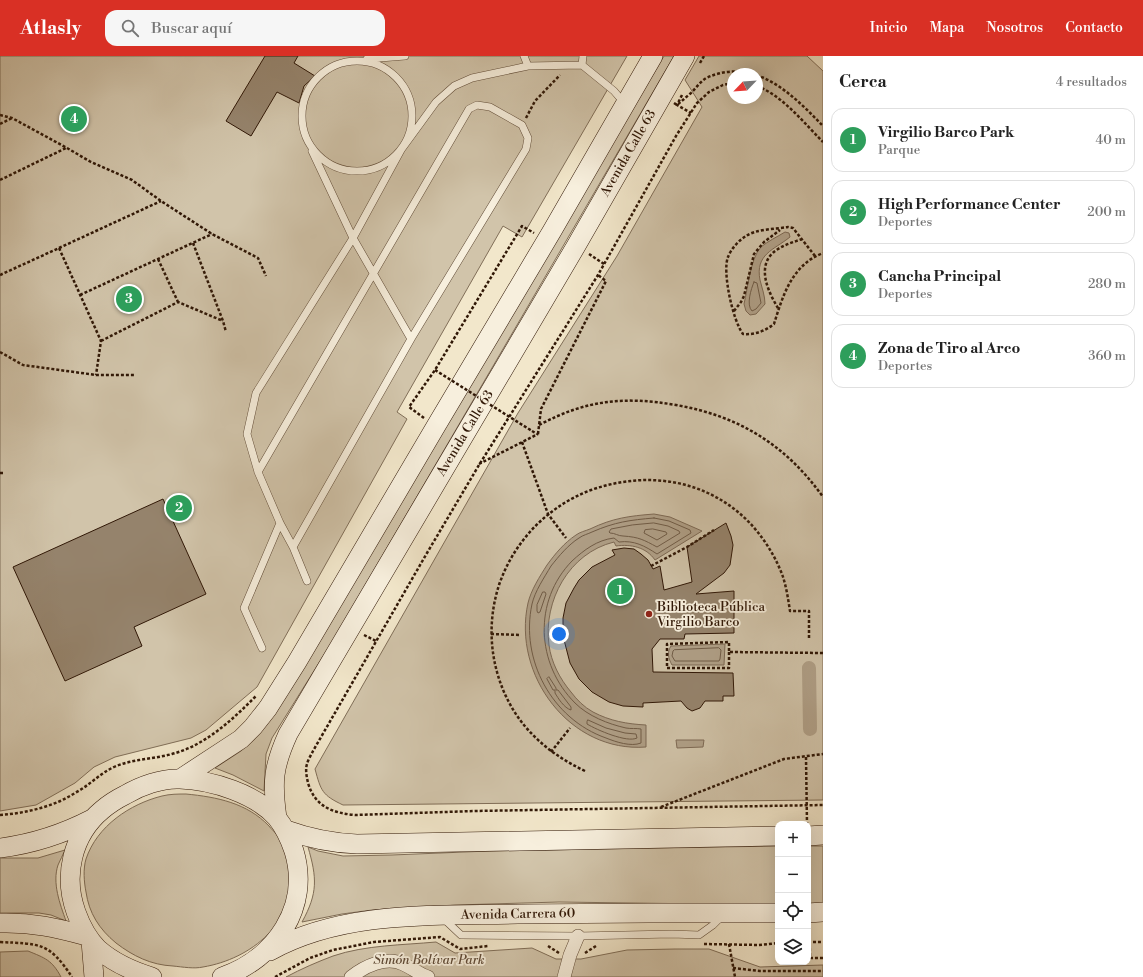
<!DOCTYPE html>
<html lang="es">
<head>
<meta charset="utf-8">
<style>
  :root { --surface:#fff; --page:#f6f6f6; --text:#222; --muted:#767676; --line:#e0e0e0; --accent:#d93025 }
  body { margin:0; font-family:"Libre Bodoni",serif; background:var(--page); color:var(--text) }
  .controls { position:absolute; right:12px; bottom:12px; display:grid; overflow:hidden; border-radius:8px; box-shadow:0 4px 16px #0002 }
  .controls button { width:36px; height:36px; display:grid; place-items:center; padding:0; border:0; border-bottom:1px solid var(--line); background:var(--surface); color:var(--text); font:20px sans-serif }
  .compass { position:absolute; left:727px; top:12px; width:36px; height:36px; border-radius:50%; background:var(--surface); box-shadow:0 4px 16px #0002; rotate:245deg }
  .you { position:absolute; left:559px; top:578px; width:14px; height:14px; margin:-10px; border:3px solid #fff; border-radius:50%; background:#1a73e8; box-shadow:0 0 0 6px #1a73e833 }
  .badge { display:grid; place-items:center; width:26px; height:26px; border-radius:50%; background:var(--accent); color:#fff; font-size:13px; font-weight:700 }
  .pin { position:absolute; translate:-50% -50%; border:2px solid #fff; box-shadow:0 1px 4px #0006 }
  .list { margin:0; padding:0; list-style:none }
  h2 { display:flex; justify-content:space-between; align-items:center; height:52px; margin:0; padding:0 16px; font-size:17px }
  h2 small { font-size:13px; font-weight:400; color:var(--muted) }
  .list li { display:grid; grid-template-columns:26px 1fr auto; gap:12px; align-items:center; box-sizing:border-box; height:64px; margin:0 8px 8px; padding:0 8px; border:1px solid var(--line); border-radius:12px }
  .list b { display:block; font-size:15px; white-space:nowrap }
  .list p { margin:0; font-size:13px; white-space:nowrap; color:var(--muted) }
  .list em { font-size:13px; font-style:normal; color:var(--muted) }
  .icon { flex:none; width:22px; height:22px; fill:none; stroke:currentColor; stroke-width:2; stroke-linecap:round; stroke-linejoin:round }
  .map { position:relative; flex:none; width:823px; height:921px; overflow:hidden }
  header { display:flex; align-items:center; gap:24px; box-sizing:border-box; height:56px; padding:0 20px; background:var(--accent); color:#fff }
  header strong { font-size:19px }
  nav { display:flex; gap:22px; margin-inline-start:auto; font-size:14px }
  .search { width:280px; height:36px; background:var(--page); display:flex; align-items:center; gap:10px; box-sizing:border-box; padding:0 14px; border-radius:12px; color:var(--muted); font-size:15px }
  main { display:flex }
  aside { flex:1; background:var(--surface) }
  .map>svg:first-child { display:block }
  .green { fill:#d1c4aa; stroke:#806e58; fill-rule:evenodd }
  .water { fill:#b0a088; stroke:#7d6954 }
  .lines { fill:none; stroke-linecap:round; stroke-linejoin:round }
  .shore { stroke:#705c47; stroke-width:1 }
  .canal { stroke:#b0a088; stroke-width:14 }
  .building { fill:#95836c; stroke:#301706 }
  .lane-casing { stroke:#604b37; stroke-width:8 }
  .street-casing { stroke:#604b37; stroke-width:14 }
  .secondary-casing { stroke:#301706; stroke-width:20 }
  .path { stroke:#301706; stroke-width:2.5; stroke-dasharray:3 2; stroke-linecap:butt }
  .lane { stroke:#f7efdd; stroke-width:7 }
  .street { stroke:#f7efdd; stroke-width:13 }
  .secondary { stroke:#f7efdd; stroke-width:19 }
  .path-bridge { stroke:#301706; stroke-width:2.5; stroke-dasharray:3 2; stroke-linecap:butt }
  .poi-dot { fill:#8f2418; stroke:#f7efdd; stroke-width:1.5 }
  .labels { text-anchor:middle; dominant-baseline:central; stroke-width:3.5; stroke-linejoin:round; paint-order:stroke }
  .street-label { font-size:13px; fill:#301706; stroke:#f7efdd }
  .poi-label { font-size:13px; fill:#301706; stroke:#f7efdd; text-anchor:start }
  .park-label { font-size:13px; font-style:italic; fill:#604b37; stroke:#f7efdd }
</style>
</head>
<body>
<header>
<strong>Atlasly</strong>
<div class="search"><svg class="icon" aria-label="search" viewBox="0 0 24 24"><circle cx="10" cy="10" r="6"/><path d="M15 15l6 6"/></svg>Buscar aquí</div>
<nav><a>Inicio</a><a>Mapa</a><a>Nosotros</a><a>Contacto</a></nav>
</header>
<main>
<div class="map">
<svg width="823" height="921" viewBox="0 0 823 921">
  <rect width="100%" height="100%" fill="#f2e7cb"/>
  <filter id="stains"><feTurbulence type="fractalNoise" baseFrequency=".005" numOctaves="4"/><feColorMatrix values="0 0 0 0 .2 0 0 0 0 .09 0 0 0 0 .02 0 0 0 .5 -.17"/></filter>
  <radialGradient id="worn" r=".72"><stop offset=".6" stop-color="#630" stop-opacity="0"/><stop offset="1" stop-color="#630" stop-opacity=".3"/></radialGradient>
  <!-- green -->
  <path class="green" d="M0,0H627L522,181L503,170L397,356L407,363L257,631L206,674L191,682L115,701L94,711L75,727L36,749L0,755Z
    M664,0H674L332,586L272,682L266,698L264,735L233,719L215,712L241,695L251,686L422,408Z
    M699,0H807L823,15V744L343,749C322,739 321,735 315,713L518,357L617,200L702,51L685,24ZM733,18H757V42H733Z
    M186,738C217,741 247,747 269,770C271,773 275,776 277,779C284,789 287,802 289,813C298,866 251,903 203,911C194,913 183,911 173,910C151,909 133,900 116,887C99,873 89,857 86,836C84,826 83,813 86,803C97,770 130,748 162,740C170,738 178,738 186,738Z
    M778,790V849L559,846L455,849L372,854L342,858L302,866C318,837 317,822 308,791L318,795L343,800L392,799L489,795Z
    M808,790H823V848H808Z
    M65,794C63,799 60,804 58,809C52,827 60,848 66,865L51,859L39,857H0V802H38Z
    M436,886L455,897L532,892L556,903H581L627,894L675,893H709L760,911L823,909V921H286C301,913 317,906 333,900C365,889 404,889 436,886Z
    M28,895C45,902 52,904 61,921H0V896Z"/>
  <!-- water -->
  <path class="water" d="M785,176L789,177L790,181C774,194 755,198 760,224C762,232 765,240 765,248L756,258L750,259L746,255L744,248C748,232 750,203 761,191C768,185 777,181 785,176Z
    M654,458L670,461L702,475L655,504C646,491 631,488 616,490L614,486C569,497 543,545 549,589C551,606 560,623 571,636C577,644 584,651 593,656C610,665 627,668 646,669V691C570,697 512,619 528,547C531,534 540,520 547,509C555,498 564,487 576,479C580,476 585,475 590,473C613,462 629,460 654,458Z
    M725,588L724,609H672C668,602 667,596 671,590Z
    M676,684H704L703,691L677,692Z"/>
  <g class="lines">
    <!-- shore -->
    <path class="shore" d="M754,226L757,227L761,247L756,253L752,255C746,249 751,233 754,226Z
      M654,462L669,465L690,474L691,477L657,498C645,490 634,484 619,486L614,482C597,484 584,494 572,505C533,545 536,608 575,647C588,660 608,668 626,672C631,673 636,672 641,673V687C631,691 616,686 606,682C552,663 520,604 532,548C535,535 544,522 551,510C559,500 568,489 579,482C583,479 588,478 592,476C615,466 630,464 654,462Z
      M654,467L668,470L679,475L680,477L657,491C644,484 639,481 623,480C618,480 615,477 610,477L609,476L611,473L632,469Z
      M653,473L666,476L667,478L657,484L644,477L645,474Z
      M543,536H545L546,538L540,556L538,557L537,555V549Z
      M719,592L721,594L720,603L719,605H675L672,600L673,595L674,594Z
      M549,621L556,632V634H558L571,651V654C564,652 558,642 555,637V634H553L547,623Z
      M588,664L606,672L625,677L636,678L637,682C627,687 597,674 587,668V666Z"/>
    <!-- canal -->
    <path class="canal" d="M809,612L810,673"/>
  </g>
  <!-- building -->
  <path class="building" d="M265,0H298L294,7L315,20L304,30L299,47L277,36L251,80L226,65Z
    M163,443L206,538L134,571L142,590L65,625L13,511Z
    M726,467L731,480L733,489L730,509L724,517L696,538L734,535V577L685,578L684,583H660L652,593L653,616L733,617L734,640H723V645H705L700,652L692,655L687,652L681,645L643,647V651L623,650L609,646L592,636L579,623L570,607L563,580V562L566,547L574,532L579,524L592,511L615,499L612,494L624,492L634,493L641,498L648,504L653,513L660,510L664,534L692,526L687,491Z"/>
  <g class="lines">
    <!-- lane casing -->
    <g class="lane-casing">
      <path id="lane" d="M524,0L528,10
        M367,3L405,0
        M302 60a55 55 0 1 1 110 0a55 55 0 1 1-110 0Z
        M582,9L583,0
        M312,95L353,182L411,283
        M258,416L469,53L477,49L490,51L522,69L528,82L526,93L411,283L293,491
        M307,525L293,491L280,467L258,416L247,378L256,337L353,182L401,94L436,46L454,30L472,22L528,10L582,9L614,35L625,48
        M262,592L244,552L280,467
        M444,863L461,879L578,880L672,878L699,879L713,869L722,860"/>
    </g>
    <!-- street casing -->
    <g class="street-casing">
      <path id="street" d="M351,921C365,910 386,900 403,908C412,912 419,918 428,921
        M564,921L570,899L578,880"/>
    </g>
    <!-- secondary casing -->
    <g class="secondary-casing">
      <path id="secondary" d="M180,723L241,683L253,671L268,652L297,606L436,370L552,175L653,0
        M277,762C272,726 273,711 288,678L576,190L685,0
        M286,774C311,783 331,787 357,788L778,780
        M808,780L823,779
        M0,792C32,788 63,778 92,763
        M808,857L823,856
        M0,867C32,866 57,872 87,880
        M91,885L94,921
        M270,895C344,854 436,860 518,858C605,857 691,857 778,857
        M152,921C132,915 114,907 98,893C88,883 81,870 76,856C63,820 72,779 102,754C109,748 117,743 125,739C140,730 162,722 180,723C212,724 256,738 277,762C285,772 290,783 294,795C311,851 275,903 222,921"/>
    </g>
    <!-- path -->
    <path class="path" d="M700,7L704,0
      M733,27L723,29L709,36L697,47L676,80L598,219L479,409L427,497L313,695C311,699 308,704 307,708C305,714 307,722 308,727C315,751 333,757 355,759L475,755L823,749
      M757,30C783,40 804,67 823,86
      M682,39L677,49L691,57
      M674,47L677,49C682,45 686,41 691,37C696,32 700,26 706,22C755,0 792,38 823,70
      M0,59L12,62L67,92L91,106L132,124L161,145L212,178L258,202L266,220
      M526,62L535,45L560,19
      M0,68L12,62
      M0,124L66,92
      M193,187L223,265L226,276
      M59,192L161,145
      M589,198L604,208
      M815,200L793,172L788,171C776,173 756,173 746,180C739,184 731,193 728,201C722,216 733,265 743,278C755,279 765,275 774,268C783,239 792,209 823,197
      M158,203L178,246
      M0,219L59,192L101,285L96,319
      M80,239L212,178
      M778,252C767,234 755,207 778,193C786,188 794,186 802,183
      M734,255L741,246L744,240L754,198L764,186L780,174
      M101,285L178,246L223,265
      M0,296L23,309L96,319H134
      M424,362L409,351L435,314L522,170L534,177
      M539,369C586,344 624,340 676,349C739,360 786,389 823,441
      M532,375L537,378
      M538,378L541,353L606,225L598,219
      M522,386L548,458L566,482
      M479,408L538,378
      M0,417H3
      M651,510L687,491L714,474
      M491,578L521,579
      M364,579L376,585
      M729,596V612H667V588L729,586V596L823,597
      M551,696L570,672
      M585,715C541,694 510,663 497,616C489,587 490,557 499,529C514,485 548,450 591,434C671,406 750,438 782,518C786,529 788,542 790,555H809V582
      M661,751L784,703L823,698
      M0,759C26,757 53,751 75,737C90,729 100,717 116,710C134,703 154,703 172,698C206,689 232,664 256,640
      M0,886C40,888 49,886 72,921
      M808,886H823
      M704,888L759,889L778,887
      M729,888L735,921
      M548,890L559,897
      M585,897L596,890
      M808,902H810
      M733,912L760,915H823
      M275,921L310,902L333,894L374,886L440,881L460,893L488,890"/>
    <!-- lane -->
    <use href="#lane" class="lane"/>
    <!-- street -->
    <use href="#street" class="street"/>
    <!-- secondary -->
    <use href="#secondary" class="secondary"/>
    <!-- path-bridge -->
    <path class="path-bridge" d="M435,314L532,375
      M806,701L807,768
      M808,802L810,902H823"/>
  </g>
  <!-- markers -->
  <circle class="poi-dot" cx="649" cy="558" r="4"/>
  <g class="labels">
    <!-- street labels -->
    <g class="street-label">
      <text transform="translate(628 97) rotate(-60)">Avenida Calle 63</text>
      <text transform="translate(465 377) rotate(-59)">Avenida Calle 63</text>
      <text transform="translate(518 858) rotate(-1)">Avenida Carrera 60</text>
    </g>
    <!-- poi labels -->
    <g class="poi-label">
      <text x="657" y="551">Biblioteca Pública<tspan x="657" dy="15">Virgilio Barco</tspan></text>
    </g>
    <!-- park labels -->
    <g class="park-label">
      <text x="429" y="904">Simón Bolívar Park</text>
    </g>
  </g>
  <rect width="100%" height="100%" filter="url(#stains)"/>
  <rect width="100%" height="100%" fill="url(#worn)"/>
</svg>
<div class="controls">
<button>+</button>
<button>−</button>
<button><svg class="icon" aria-label="locate" viewBox="0 0 24 24"><circle cx="12" cy="12" r="6"/><path d="M12 2v4M12 18v4M2 12h4M18 12h4"/></svg></button>
<button><svg class="icon" aria-label="layers" viewBox="0 0 24 24"><path d="M12 4l9 5-9 5-9-5zM3 14l9 5 9-5"/></svg></button>
</div>
<svg class="compass" viewBox="-18 -18 36 36"><path d="M0-13l5 13h-10z" fill="#e53935"/><path d="M0 13l5-13h-10z" fill="#767676"/></svg>
<div class="you"></div>
<div class="pin badge" style="left:620px;top:535px;background:#2e9e5b">1</div>
<div class="pin badge" style="left:179px;top:452px;background:#2e9e5b">2</div>
<div class="pin badge" style="left:129px;top:243px;background:#2e9e5b">3</div>
<div class="pin badge" style="left:74px;top:63px;background:#2e9e5b">4</div>
</div>
<aside>
<h2>Cerca<small>4 resultados</small></h2>
<ul class="list">
<li><span class="badge" style="background:#2e9e5b">1</span><div><b>Virgilio Barco Park</b><p>Parque</p></div><em>40 m</em></li>
<li><span class="badge" style="background:#2e9e5b">2</span><div><b>High Performance Center</b><p>Deportes</p></div><em>200 m</em></li>
<li><span class="badge" style="background:#2e9e5b">3</span><div><b>Cancha Principal</b><p>Deportes</p></div><em>280 m</em></li>
<li><span class="badge" style="background:#2e9e5b">4</span><div><b>Zona de Tiro al Arco</b><p>Deportes</p></div><em>360 m</em></li>
</ul>
</aside>
</main>
</body>
</html>
